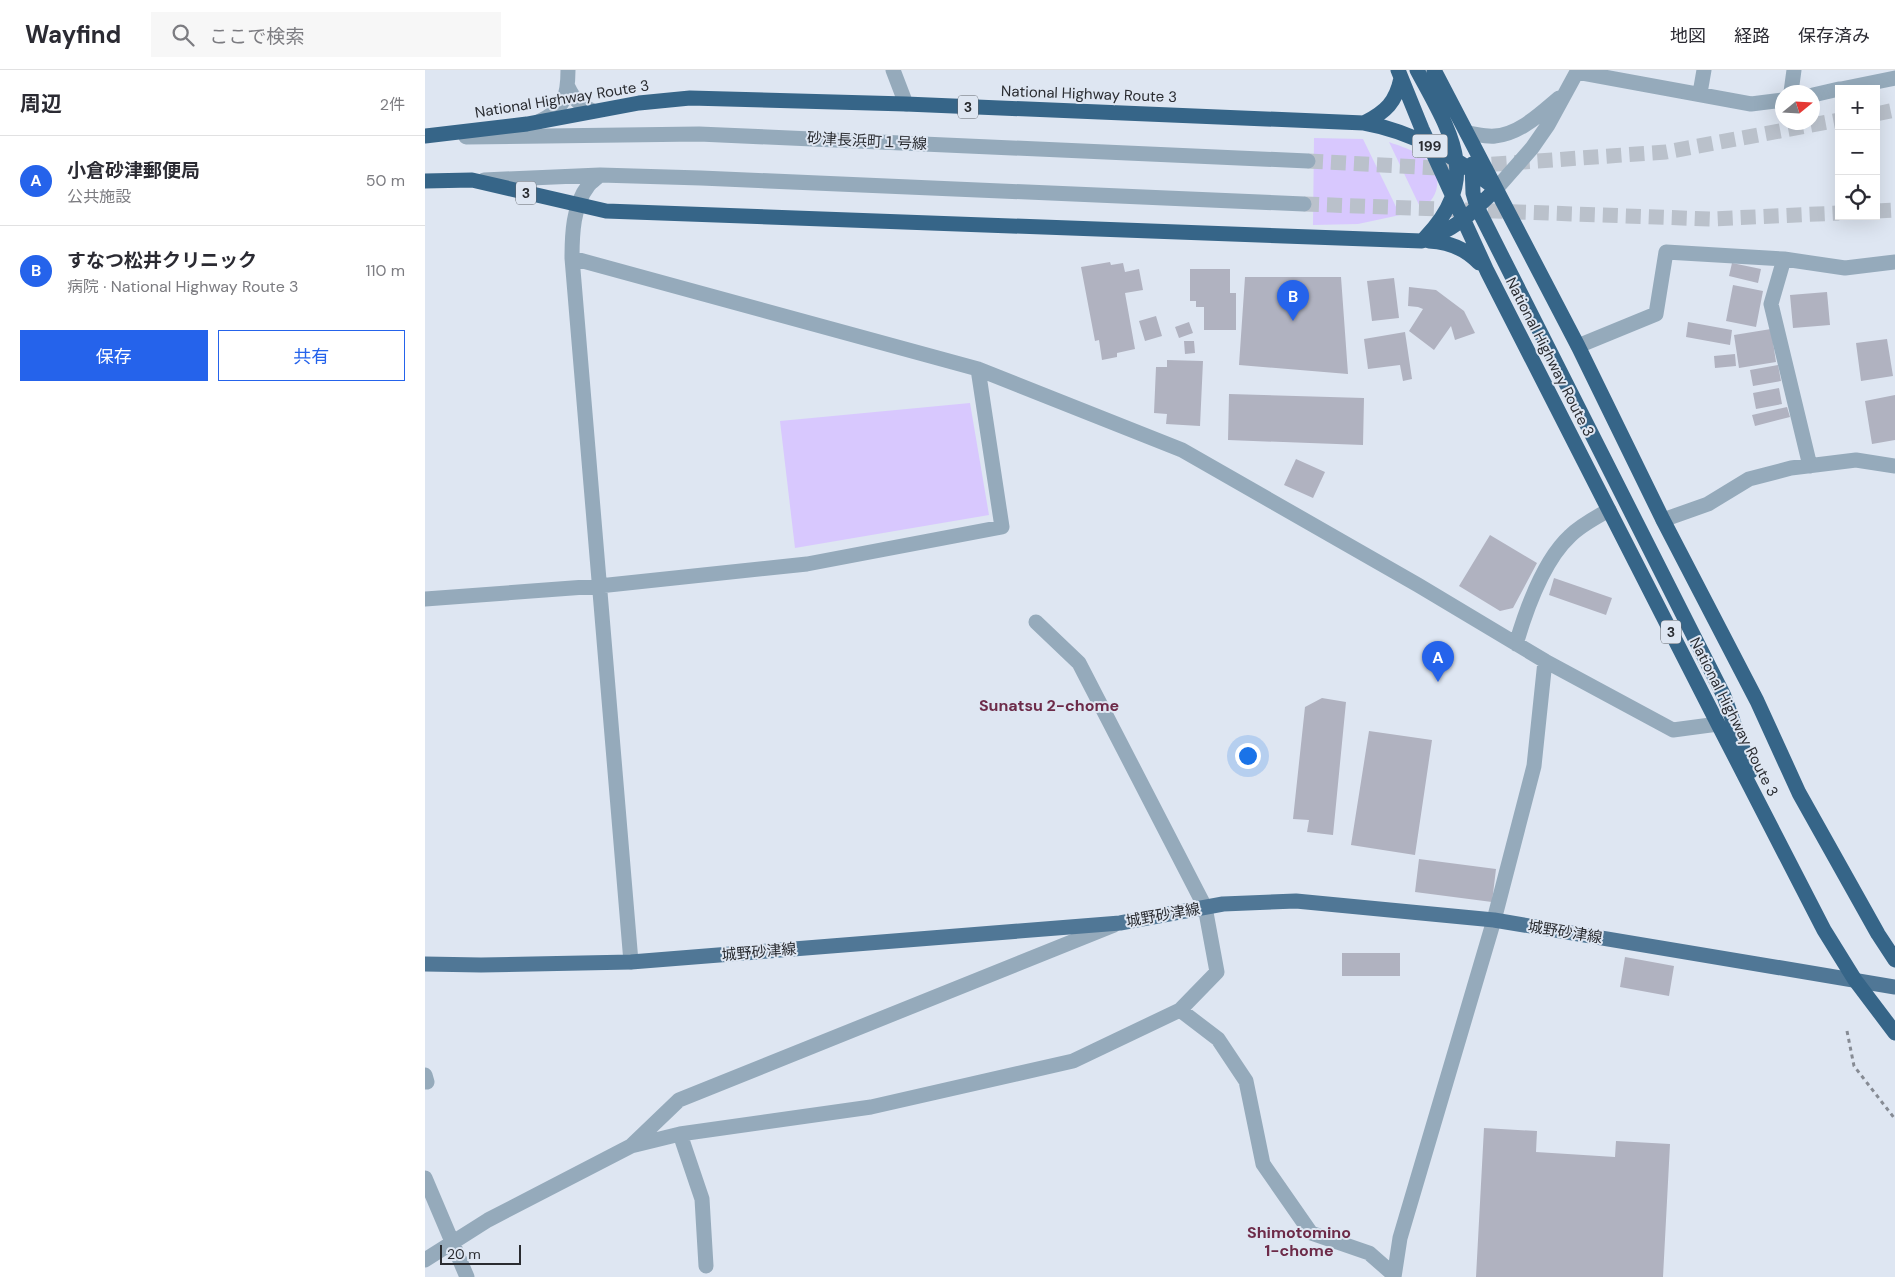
<!DOCTYPE html>
<html lang="ja">
<head>
<meta charset="utf-8">
<style>
  :root { --surface:#fff; --page:#f7f7f7; --text:#2b2b33; --muted:#7c7c81; --line:#e1e1e2; --accent:#2563eb }
  body { margin:0; font-family:"DM Sans","Noto Sans JP",sans-serif; background:var(--page); color:var(--text) }
  .controls { position:absolute; right:15px; top:15px; display:grid; overflow:hidden; border-radius:0px; box-shadow:0 5px 20px #0002 }
  .controls button { width:45px; height:45px; display:grid; place-items:center; padding:0; border:0; border-bottom:1px solid var(--line); background:var(--surface); color:var(--text); font:25px sans-serif }
  .compass { position:absolute; left:1350px; top:15px; width:45px; height:45px; border-radius:50%; background:var(--surface); box-shadow:0 5px 20px #0002; rotate:72deg }
  .scale { position:absolute; left:15px; bottom:12px; width:81px; box-sizing:border-box; padding-left:5px; border:2px solid #2a2c31; border-top:0; font-size:14px; line-height:18px; white-space:nowrap; color:#2a2c31; -webkit-text-stroke:4px #dee6f2; paint-order:stroke }
  .you { position:absolute; left:822px; top:685px; width:18px; height:18px; margin:-12px; border:4px solid #fff; border-radius:50%; background:#1a73e8; box-shadow:0 0 0 8px #1a73e833 }
  .badge { display:grid; place-items:center; width:32px; height:32px; border-radius:50%; background:var(--accent); color:#fff; font-size:16px; font-weight:700 }
  .pin { position:absolute; translate:-50% -41px; filter:drop-shadow(0 1px 2px #0008) }
  .pin::after { content:''; position:absolute; top:26px; width:18px; height:15px; background:inherit; clip-path:polygon(0 0,100% 0,50% 100%) }
  .list { margin:0; padding:0; list-style:none }
  h2 { display:flex; justify-content:space-between; align-items:center; height:65px; margin:0; padding:0 20px; font-size:21px }
  h2 small { font-size:16px; font-weight:400; color:var(--muted) }
  .list li { display:grid; grid-template-columns:32px 1fr auto; gap:15px; align-items:center; box-sizing:border-box; height:90px; padding:0 20px; border-top:1px solid var(--line) }
  .list b { display:block; font-size:19px; white-space:nowrap }
  .list p { margin:0; font-size:16px; white-space:nowrap; color:var(--muted) }
  .list em { font-size:16px; font-style:normal; color:var(--muted) }
  .actions { display:flex; gap:10px; padding:15px 20px }
  .actions a { flex:1; padding:11px 0; border:1px solid var(--accent); border-radius:0px; text-align:center; font-size:18px; color:var(--accent) }
  .actions .main { background:var(--accent); color:#fff }
  .icon { flex:none; width:28px; height:28px; fill:none; stroke:currentColor; stroke-width:2; stroke-linecap:round; stroke-linejoin:round }
  .map { position:relative; flex:none; width:1470px; height:1207px; overflow:hidden }
  header { display:flex; align-items:center; gap:30px; box-sizing:border-box; height:70px; padding:0 25px; background:var(--surface); border-bottom:1px solid var(--line) }
  header strong { font-size:24px }
  nav { display:flex; gap:28px; margin-inline-start:auto; font-size:18px }
  .search { width:350px; height:45px; background:var(--page); display:flex; align-items:center; gap:12px; box-sizing:border-box; padding:0 18px; border-radius:0px; color:var(--muted); font-size:19px }
  main { display:flex }
  aside { flex:1; background:var(--surface) }
  .map>svg:first-child { display:block }
  .green { fill:#d8c8fe }
  .building { fill:#b0b2c0 }
  .lines { fill:none; stroke-linecap:round; stroke-linejoin:round }
  .minor-tunnel { stroke:#bac1cb; stroke-width:15; stroke-dasharray:15 8; stroke-linecap:butt }
  .path { stroke:#868b94; stroke-width:3; stroke-dasharray:4 4; stroke-linecap:butt }
  .minor { stroke:#95aabb; stroke-width:15 }
  .major { stroke:#507796; stroke-width:15 }
  .highway { stroke:#366588; stroke-width:15 }
  .labels { text-anchor:middle; dominant-baseline:central; stroke-width:4; stroke-linejoin:round; paint-order:stroke }
  .shield { fill:#dee6f2; stroke:#60646b; stroke-width:1 }
  .shield-label { font-size:14px; font-weight:bold; fill:#2a2c31 }
  .street-label { font-size:15px; fill:#2a2c31; stroke:#dee6f2 }
  .neighbourhood-label { font-size:16px; font-weight:bold; fill:#6d2b49; stroke:#dee6f2 }
</style>
</head>
<body>
<header>
<strong>Wayfind</strong>
<div class="search"><svg class="icon" aria-label="search" viewBox="0 0 24 24"><circle cx="10" cy="10" r="6"/><path d="M15 15l6 6"/></svg>ここで検索</div>
<nav><a>地図</a><a>経路</a><a>保存済み</a></nav>
</header>
<main>
<aside>
<h2>周辺<small>2件</small></h2>
<ul class="list">
<li><span class="badge">A</span><div><b>小倉砂津郵便局</b><p>公共施設</p></div><em>50 m</em></li>
<li><span class="badge">B</span><div><b>すなつ松井クリニック</b><p>病院 · National Highway Route 3</p></div><em>110 m</em></li>
</ul>
<div class="actions"><a class="main">保存</a><a>共有</a></div>
</aside>
<div class="map">
<svg width="1470" height="1207" viewBox="0 0 1470 1207">
  <rect width="100%" height="100%" fill="#dee6f2"/>
  <!-- green -->
  <path class="green" d="M889,68L938,69L975,145L933,154L888,155Z
    M964,72C977,77 997,82 1006,94C1018,110 1012,130 996,139Z
    M545,333L564,445L370,478L355,351Z"/>
  <!-- building -->
  <path class="building" d="M685,192L686,195L698,193L700,202L714,199L718,220L700,223L710,279L692,283V287L677,290L674,270L670,271L656,197Z
    M1307,193L1336,199L1333,213L1304,206Z
    M765,199H805V223H811V260H779V237H771V231H765Z
    M820,207H916L923,304L814,295Z
    M969,208L974,248L947,251L942,211Z
    M1308,215L1338,221L1331,257L1301,251Z
    M984,217L1011,220L1039,241L1050,263L1030,270L1026,256L1009,280L984,261L998,239L993,237L983,236Z
    M1402,222L1405,255L1368,258L1365,225Z
    M731,246L737,266L720,271L714,251Z
    M764,252L768,263L754,268L750,257Z
    M1263,252L1307,260L1305,275L1261,267Z
    M1346,259L1351,292L1314,298L1309,265Z
    M980,262L987,309L978,311L975,295L943,299L939,269Z
    M1462,269L1468,306L1436,311L1431,273Z
    M759,271H769L770,283L760,284Z
    M1310,284L1311,296L1290,298L1289,286Z
    M742,290L778,291L775,356L741,354L742,344L729,343L731,297H742Z
    M1353,295L1356,311L1328,316L1325,300Z
    M1354,318L1357,334L1331,339L1328,323Z
    M804,324L939,328L938,375L803,370Z
    M1470,325V370L1447,374L1440,331Z
    M1362,337L1365,347L1330,356L1327,345Z
    M871,389L900,402L888,428L859,415Z
    M1065,465L1112,493L1088,538L1075,541L1034,516Z
    M1129,508L1187,528L1181,545L1124,525Z
    M897,628L921,632L908,765L882,762L884,750L868,749L880,637Z
    M944,661L1007,670L990,785L926,775Z
    M994,789L1071,799L1067,832L990,822Z
    M917,883H975V906H917Z
    M1200,887L1249,896L1244,926L1195,917Z
    M1059,1058L1112,1061L1111,1082L1190,1087L1191,1071L1245,1074L1238,1207H1051Z"/>
  <g class="lines">
    <!-- minor-tunnel -->
    <path class="minor-tunnel" d="M1451,44L1470,40
      M883,91L1013,98L1241,82L1414,50
      M879,134L1285,149L1414,143
      M1451,141L1470,140"/>
    <!-- path -->
    <path class="path" d="M1422,961L1429,996L1470,1049"/>
    <!-- minor -->
    <path class="minor" d="M468,0L481,34
      M1152,2L1326,34L1358,30
      M143,17C149,30 155,35 168,41
      M1416,19L1470,8
      M1366,22L1369,0
      M1275,23L1279,0
      M1388,25L1414,19
      M113,52C139,40 143,27 143,0
      M1042,63C1051,64 1061,67 1070,66C1095,64 1116,43 1134,28
      M41,67L274,64L883,91
      M175,105C171,109 166,112 163,116C148,135 147,165 147,188L206,892
      M59,110L175,105L276,108L879,134
      M1071,119L1107,78L1123,55L1153,0
      M147,188L553,299L757,380L993,515L1120,591L1248,660L1293,654
      M1359,189L1346,234L1385,396
      M1153,276L1231,244L1241,182L1359,189L1420,198L1470,192
      M1238,450L1283,434L1324,409L1366,398L1431,390L1470,396
      M0,529L174,516L382,494L577,457L553,299
      M611,552L654,593L780,837L792,902L755,940
      M1091,574C1101,540 1119,490 1145,466C1156,455 1170,448 1184,440
      M0,1005L2,1012H0
      M255,1064L277,1129L281,1196
      M206,1076L255,1064L446,1037L648,991L755,940L793,969L821,1011L838,1094L886,1163L944,1183L969,1205
      M0,1108L42,1207
      M0,1190L63,1150L206,1076L254,1030L689,855
      M969,1207L975,1168L1069,850L1109,696L1120,591"/>
    <!-- major -->
    <path class="major" d="M0,894L56,895L206,892L695,853L798,834L871,831L1069,850L1470,917"/>
    <!-- highway -->
    <path class="highway" d="M973,0L997,59L1062,201L1293,654L1399,860L1430,910L1470,963
      M992,0C1025,62 1058,108 1000,168
      M1009,0L1153,276L1238,450L1332,631L1374,723L1453,864L1470,890
      M939,53C961,42 971,32 976,8
      M0,66L102,54L214,33L265,28L481,34L939,53C990,62 1031,87 1071,119
      M1047,94L1048,123L1052,137L1299,626L1326,701
      M0,111L47,110L181,141L997,171C1032,159 1045,144 1071,119
      M1004,171C1024,172 1040,178 1054,193"/>
  </g>
  <g class="labels">
    <!-- shield labels -->
    <g class="shield">
      <rect x="533" y="25.5" width="20" height="23" rx="4"/>
      <rect x="987.5" y="64.5" width="35" height="23" rx="4"/>
      <rect x="91" y="111.5" width="20" height="23" rx="4"/>
      <rect x="1236" y="550.5" width="20" height="23" rx="4"/>
    </g>
    <g class="shield-label">
      <text x="543" y="37">3</text>
      <text x="1005" y="76">199</text>
      <text x="101" y="123">3</text>
      <text x="1246" y="562">3</text>
    </g>
    <!-- street labels -->
    <g class="street-label">
      <text transform="translate(664 24) rotate(2)">National Highway Route 3</text>
      <text transform="translate(137 29) rotate(-9)">National Highway Route 3</text>
      <text transform="translate(442 71) rotate(3)">砂津長浜町１号線</text>
      <text transform="translate(1125 287) rotate(63)">National Highway Route 3</text>
      <text transform="translate(1309 647) rotate(63)">National Highway Route 3</text>
      <text transform="translate(738 845) rotate(-10)">城野砂津線</text>
      <text transform="translate(1140 862) rotate(9)">城野砂津線</text>
      <text transform="translate(334 882) rotate(-5)">城野砂津線</text>
    </g>
    <!-- neighbourhood labels -->
    <g class="neighbourhood-label">
      <text x="624" y="635">Sunatsu 2-chome</text>
      <text x="874" y="1162">Shimotomino<tspan x="874" dy="18">1-chome</tspan></text>
    </g>
  </g>
</svg>
<div class="controls">
<button>+</button>
<button>−</button>
<button><svg class="icon" aria-label="locate" viewBox="0 0 24 24"><circle cx="12" cy="12" r="6"/><path d="M12 2v4M12 18v4M2 12h4M18 12h4"/></svg></button>
</div>
<svg class="compass" viewBox="-18 -18 36 36"><path d="M0-13l5 13h-10z" fill="#e53935"/><path d="M0 13l5-13h-10z" fill="#7c7c81"/></svg>
<div class="scale">20 m</div>
<div class="you"></div>
<div class="pin badge" style="left:1013px;top:612px">A</div>
<div class="pin badge" style="left:868px;top:251px">B</div>
</div>
</main>
</body>
</html>
